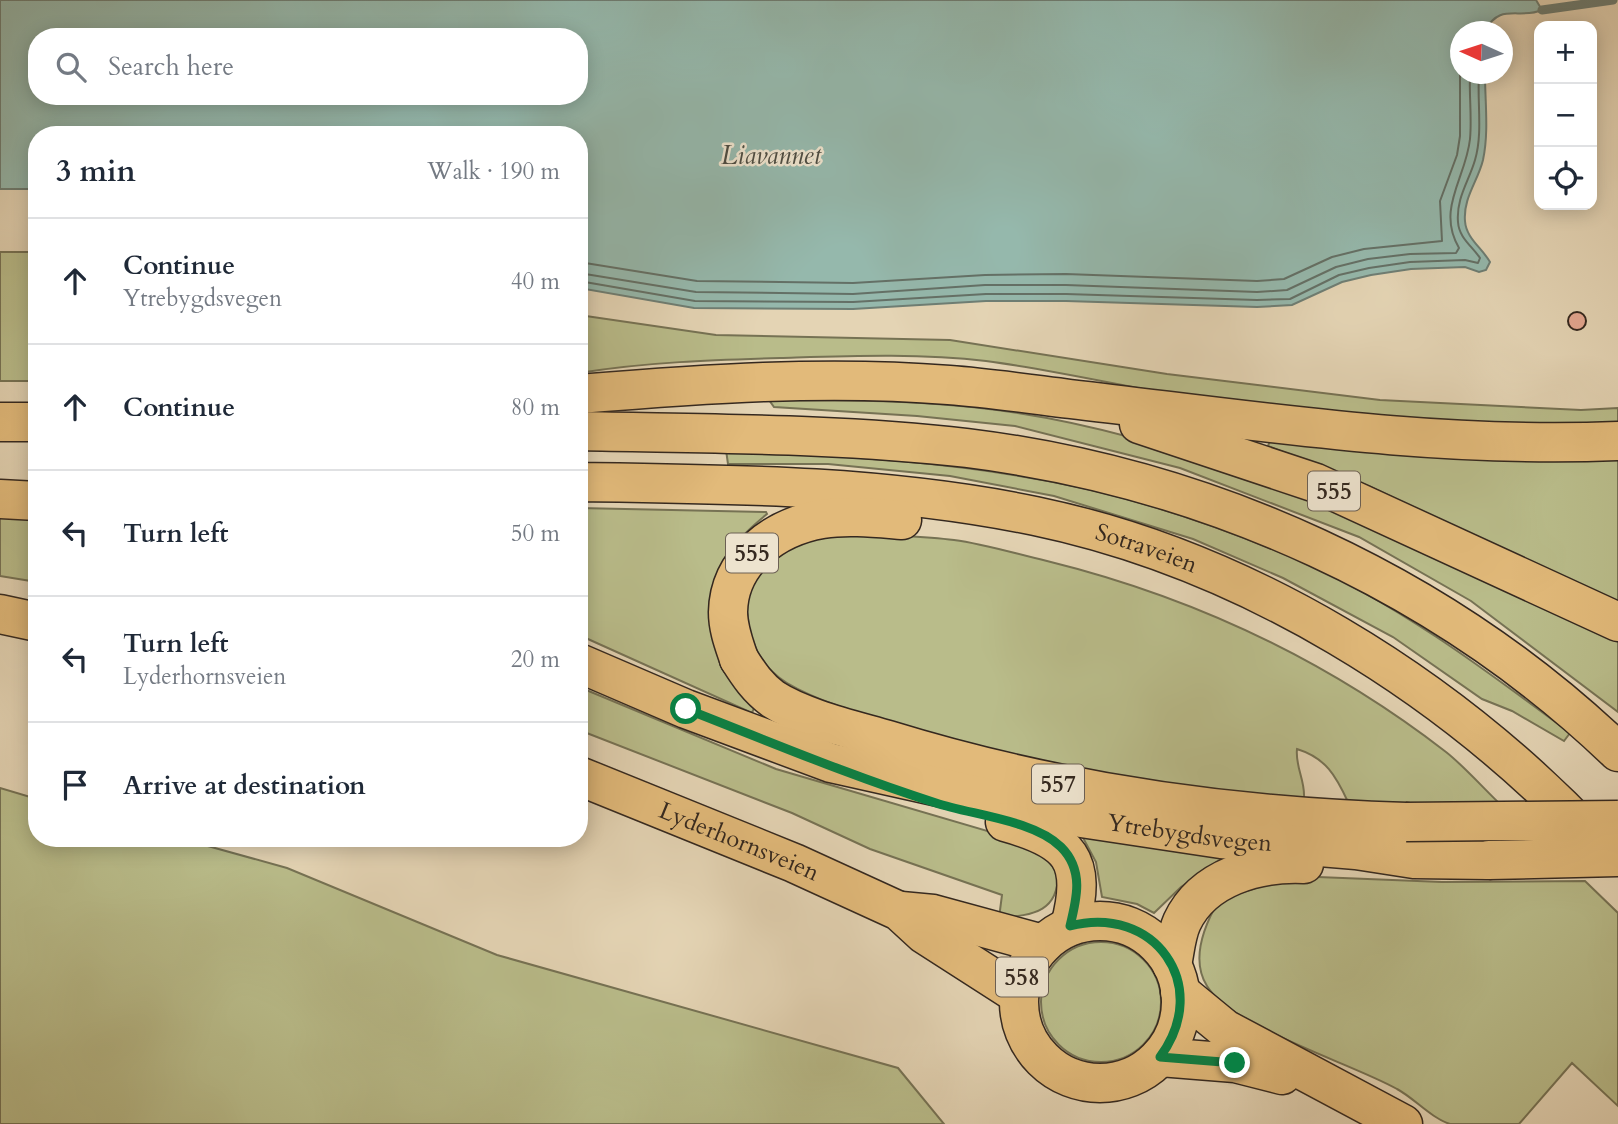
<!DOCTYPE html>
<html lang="en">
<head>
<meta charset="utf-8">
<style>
  :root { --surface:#fff; --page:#f6f6f7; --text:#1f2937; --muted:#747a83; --line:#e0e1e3 }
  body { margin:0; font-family:Cardo,serif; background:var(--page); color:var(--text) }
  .controls { position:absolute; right:21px; top:21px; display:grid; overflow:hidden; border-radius:14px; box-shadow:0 4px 18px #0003 }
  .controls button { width:63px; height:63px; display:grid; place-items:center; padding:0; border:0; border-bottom:2px solid var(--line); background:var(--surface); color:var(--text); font:35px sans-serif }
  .compass { position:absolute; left:1450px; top:21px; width:63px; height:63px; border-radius:50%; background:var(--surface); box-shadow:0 4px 18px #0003; rotate:273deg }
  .stop { position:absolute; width:21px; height:21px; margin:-16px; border:5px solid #0b8043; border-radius:50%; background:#fff }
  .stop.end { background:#0b8043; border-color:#fff; box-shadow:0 2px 7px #0008 }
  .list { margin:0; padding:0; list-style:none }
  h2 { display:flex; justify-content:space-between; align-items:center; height:91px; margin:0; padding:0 28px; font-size:30px }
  h2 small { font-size:23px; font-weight:400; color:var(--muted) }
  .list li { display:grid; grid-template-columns:46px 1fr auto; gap:21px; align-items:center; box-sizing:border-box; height:126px; padding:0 28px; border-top:2px solid var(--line) }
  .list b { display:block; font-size:26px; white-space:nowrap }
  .list p { margin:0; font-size:23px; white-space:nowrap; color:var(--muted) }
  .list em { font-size:23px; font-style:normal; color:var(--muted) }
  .icon { flex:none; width:38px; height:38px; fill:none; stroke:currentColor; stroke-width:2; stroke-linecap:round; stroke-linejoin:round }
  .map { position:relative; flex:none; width:1618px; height:1124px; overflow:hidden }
  .search { position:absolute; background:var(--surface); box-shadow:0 4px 18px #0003; left:28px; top:28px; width:560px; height:77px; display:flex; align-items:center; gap:18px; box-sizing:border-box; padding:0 24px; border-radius:28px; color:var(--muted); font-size:26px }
  .panel { position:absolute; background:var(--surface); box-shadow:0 4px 18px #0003; left:28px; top:126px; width:560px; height:721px; border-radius:28px }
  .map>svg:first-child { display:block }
  .green { fill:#b9bc8a; stroke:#767254; stroke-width:2 }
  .water { fill:#95b8ac; stroke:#6e7e74; stroke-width:2; fill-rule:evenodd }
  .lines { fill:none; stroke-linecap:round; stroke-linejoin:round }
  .shore { stroke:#647066; stroke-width:2 }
  .stream { stroke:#6e7e74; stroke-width:9 }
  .building { fill:#e4a791; stroke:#34281f; stroke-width:2 }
  .primary-casing { stroke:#34281f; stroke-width:41 }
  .motorway-casing { stroke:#34281f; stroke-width:41 }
  .primary { stroke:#e2ba7a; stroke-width:38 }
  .motorway { stroke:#e2ba7a; stroke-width:38 }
  .primary-bridge-casing { stroke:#34281f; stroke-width:41; stroke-linecap:butt }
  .primary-bridge { stroke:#e2ba7a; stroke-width:38 }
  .route { stroke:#0b8043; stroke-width:9 }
  .labels { text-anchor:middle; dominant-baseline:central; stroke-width:5; stroke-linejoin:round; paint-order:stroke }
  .shield { fill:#ede3ce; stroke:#6c6054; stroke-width:2 }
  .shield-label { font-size:23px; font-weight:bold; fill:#34281f }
  .street-label { font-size:24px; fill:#34281f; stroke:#ede3ce }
  .water-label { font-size:26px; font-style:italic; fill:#4c4c42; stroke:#ede3ce }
</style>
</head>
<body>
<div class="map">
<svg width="1618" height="1124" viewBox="0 0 1618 1124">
  <rect width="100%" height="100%" fill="#e4d4b4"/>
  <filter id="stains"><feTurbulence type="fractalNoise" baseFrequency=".00286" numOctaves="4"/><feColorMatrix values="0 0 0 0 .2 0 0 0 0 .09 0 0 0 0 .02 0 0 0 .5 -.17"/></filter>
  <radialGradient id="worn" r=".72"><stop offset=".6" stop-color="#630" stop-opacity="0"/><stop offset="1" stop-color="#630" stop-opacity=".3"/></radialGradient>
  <!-- green -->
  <path class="green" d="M0,252H37V381H0Z
    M579,315L716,335L950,340L1167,374L1380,400L1581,410L1618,408V425C1489,424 1360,421 1232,404C1150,393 1069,372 986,361C918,353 848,356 780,358C713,360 646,362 579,373Z
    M769,400C845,400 921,400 997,410C1217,439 1417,547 1618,636V712L1471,601L1359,537L1180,468L1015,426L917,416L774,407Z
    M1270,441L1618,458V605L1371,487L1268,446Z
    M726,450C844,456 962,462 1078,487C1151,503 1225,529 1294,558C1391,599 1486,670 1570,733L1564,741L1512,711L1482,699L1393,637L1283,578L1193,539L1054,496L950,476L828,464H728Z
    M579,508L766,512L767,514C745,532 731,546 718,571L755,706L752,713L579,635Z
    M0,514L37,515V582L0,576Z
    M858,533C890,536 922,536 954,540C985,544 1016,554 1047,561C1193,597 1327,660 1446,752C1465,767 1482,787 1500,804L1348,802C1336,776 1326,758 1297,749C1295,766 1305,780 1304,797L1297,802C1161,785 1033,768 901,726C864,714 821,703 787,683C756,665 738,620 752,586C758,568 778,548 795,540C809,534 842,535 858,533Z
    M579,687L776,769L1028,843L1058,870C1060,912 1034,915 999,918L1002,895L870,849L792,813L579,730Z
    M0,788L37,799V838H179L287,868L497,955L898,1068L944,1124H0Z
    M1081,834L1224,857L1181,887L1154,913L1137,904L1102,897L1096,862Z
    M1293,876L1442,882L1585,881L1618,913V1106L1572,1063L1519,1124C1501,1124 1466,1124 1450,1124C1431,1118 1414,1098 1397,1089C1351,1063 1233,1028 1207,986C1190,959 1205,924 1219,900Z
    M1041 1002a60 60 0 1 1 120 0a60 60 0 1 1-120 0Z"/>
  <!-- water -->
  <path class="water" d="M0,0H1536L1542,10C1519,20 1500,2 1485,31L1460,32V74H1485C1485,102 1489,132 1483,160C1478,181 1463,198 1465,221C1466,238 1482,248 1490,262L1486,270L1479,272L1465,267L1411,269L1371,275L1342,282L1292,305L1257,307L1066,301H986L853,309L694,308L579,288V135H37V189H0ZM37,37H579V96H37Z"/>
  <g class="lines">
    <!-- shore -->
    <path class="shore" d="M579,262L697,281L853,283L985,275L1066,274L1257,281L1284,279L1332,257L1364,249L1442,241L1440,201L1457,155L1460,136V67
      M579,273L696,292L853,294L985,285H1066L1257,292L1287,290L1336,267L1368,259L1410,254L1456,253L1459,248C1436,209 1466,178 1470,139C1472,118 1469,95 1470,74
      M579,281L695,301L853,302L986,294H1066L1257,300L1290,299L1339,275L1369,268L1410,262L1465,260L1478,263L1480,258C1472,246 1459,238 1458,222C1456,198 1469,181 1475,160C1483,133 1477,101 1479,74"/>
    <!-- stream -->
    <path class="stream" d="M1542,10L1613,0"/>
  </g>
  <!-- building -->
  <path class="building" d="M1568 321a9 9 0 1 1 18 0a9 9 0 1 1-18 0Z"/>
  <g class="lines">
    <!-- primary casing -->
    <g class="primary-casing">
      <g id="primary">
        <path d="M0,614L37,622"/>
        <path d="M739,659C749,675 758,688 773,699C802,718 854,730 888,740C1057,792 1230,817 1406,822"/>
        <path id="s1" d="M579,663L686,709L831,763L1068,816L1221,839L1356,850L1414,859L1489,860"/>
        <path id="s2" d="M579,776L794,863L899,911L924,934L1019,995"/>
        <path d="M1005,822C1070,840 1088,859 1070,926"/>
        <path d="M901,911L933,914L1043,944"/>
        <circle cx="1100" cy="1002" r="81"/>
        <path d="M1172,965C1175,951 1176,935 1182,922C1203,877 1258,862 1304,864"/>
        <path d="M1180,992L1225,1029L1403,1124"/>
        <path d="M1160,1057L1235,1063L1282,1075"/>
      </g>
    </g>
    <!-- motorway casing -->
    <g class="motorway-casing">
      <g id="motorway">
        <path d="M579,394C702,384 826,375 949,385C989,388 1030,394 1070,399C1252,420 1434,449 1618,441"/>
        <path d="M0,422H37"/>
        <path d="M1139,424L1316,483L1618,622"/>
        <path d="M579,431C708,434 838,433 967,448C1208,478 1442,583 1618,752"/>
        <path id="s3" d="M579,482C732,484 885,485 1035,516C1246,560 1446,684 1593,839"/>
        <path d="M0,499L37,501"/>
        <path d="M739,659C734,644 728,629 728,612C729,560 775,527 822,519C848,515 876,518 902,520"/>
      </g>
    </g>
    <!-- primary -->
    <use href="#primary" class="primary"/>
    <!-- motorway -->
    <use href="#motorway" class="motorway"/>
    <!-- primary-bridge casing -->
    <g class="primary-bridge-casing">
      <path id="primary-bridge" d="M1406,822L1618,820
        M1489,860L1618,857"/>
    </g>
    <!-- primary-bridge -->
    <use href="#primary-bridge" class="primary-bridge"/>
  </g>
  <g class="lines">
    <!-- route -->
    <path class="route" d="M686,709C768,741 851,776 936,803C972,815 1034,820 1061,847C1084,870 1077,898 1070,926C1154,904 1213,985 1160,1057L1235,1063"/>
  </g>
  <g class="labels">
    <!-- shield labels -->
    <g class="shield">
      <rect x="1308" y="471.5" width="52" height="39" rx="5"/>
      <rect x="726" y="533.5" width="52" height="39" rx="5"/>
      <rect x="1032" y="764.5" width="52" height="39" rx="5"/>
      <rect x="996" y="957.5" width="52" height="39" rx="5"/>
    </g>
    <g class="shield-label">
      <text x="1334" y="491">555</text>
      <text x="752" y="553">555</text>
      <text x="1058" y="784">557</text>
      <text x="1022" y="977">558</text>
    </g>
    <!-- street labels -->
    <g class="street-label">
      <text stroke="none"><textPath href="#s3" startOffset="574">Sotraveien</textPath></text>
      <text stroke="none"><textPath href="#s1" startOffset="637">Ytrebygdsvegen</textPath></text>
      <text stroke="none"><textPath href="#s2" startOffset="173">Lyderhornsveien</textPath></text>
    </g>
    <!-- water labels -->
    <g class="water-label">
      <text x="771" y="155">Liavannet</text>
    </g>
  </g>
  <rect width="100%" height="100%" filter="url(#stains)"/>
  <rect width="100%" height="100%" fill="url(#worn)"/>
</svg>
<div class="controls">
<button>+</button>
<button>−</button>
<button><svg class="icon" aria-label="locate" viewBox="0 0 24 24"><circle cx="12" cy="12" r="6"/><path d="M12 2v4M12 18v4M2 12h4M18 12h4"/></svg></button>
</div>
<svg class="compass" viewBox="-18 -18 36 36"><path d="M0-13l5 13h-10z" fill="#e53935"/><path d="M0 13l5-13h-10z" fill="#747a83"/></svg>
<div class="stop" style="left:686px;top:709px"></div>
<div class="stop end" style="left:1235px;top:1063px"></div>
<div class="search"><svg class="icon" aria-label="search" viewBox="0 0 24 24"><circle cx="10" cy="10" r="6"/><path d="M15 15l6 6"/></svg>Search here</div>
<section class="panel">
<h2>3 min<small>Walk · 190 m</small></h2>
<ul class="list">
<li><svg class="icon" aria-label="ahead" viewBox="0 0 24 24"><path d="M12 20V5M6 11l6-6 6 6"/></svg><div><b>Continue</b><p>Ytrebygdsvegen</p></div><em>40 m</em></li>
<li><svg class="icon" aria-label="ahead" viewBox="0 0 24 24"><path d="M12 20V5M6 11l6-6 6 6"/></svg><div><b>Continue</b></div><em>80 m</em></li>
<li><svg class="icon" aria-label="left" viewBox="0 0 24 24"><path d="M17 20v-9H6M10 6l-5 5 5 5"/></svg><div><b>Turn left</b></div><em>50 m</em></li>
<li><svg class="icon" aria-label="left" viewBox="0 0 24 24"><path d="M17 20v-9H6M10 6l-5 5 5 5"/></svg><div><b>Turn left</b><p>Lyderhornsveien</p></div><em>20 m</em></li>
<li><svg class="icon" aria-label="arrive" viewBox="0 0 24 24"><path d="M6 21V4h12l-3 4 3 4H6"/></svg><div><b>Arrive at destination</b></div></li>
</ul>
</section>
</div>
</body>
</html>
